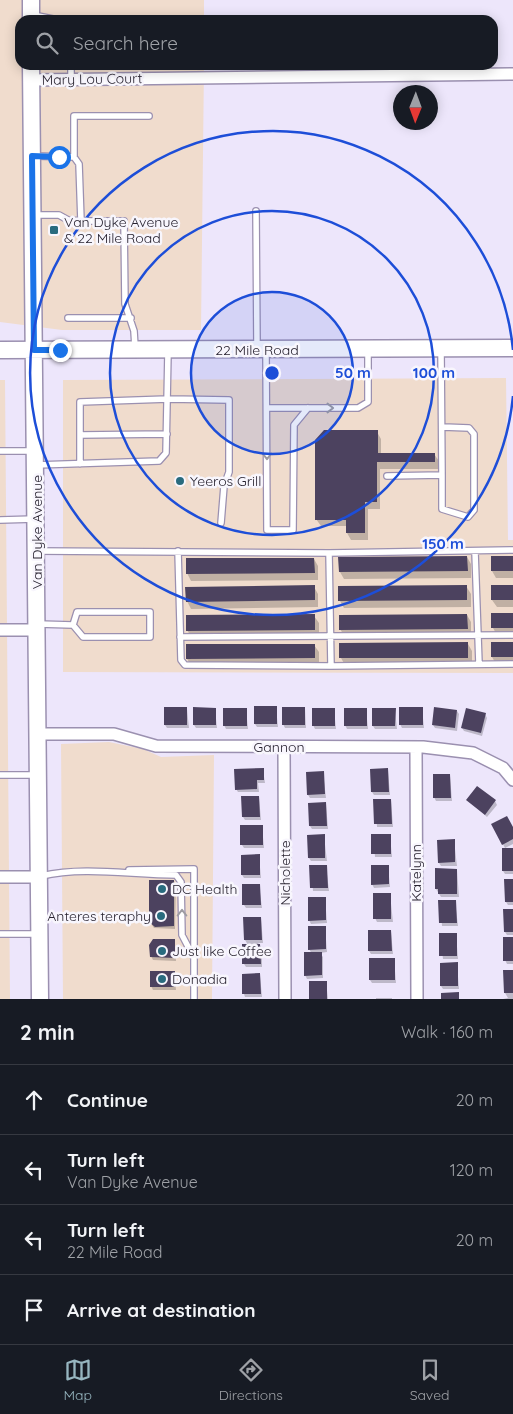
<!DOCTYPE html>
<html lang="en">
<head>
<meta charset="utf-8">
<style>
  :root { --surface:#171b24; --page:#20242c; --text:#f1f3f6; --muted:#9ea1a6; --line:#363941; --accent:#97b6c0 }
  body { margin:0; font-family:Quicksand,sans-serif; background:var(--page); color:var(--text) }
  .compass { position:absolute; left:393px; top:85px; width:45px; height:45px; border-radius:50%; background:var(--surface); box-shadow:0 2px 12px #0003; rotate:181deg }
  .stop { position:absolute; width:15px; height:15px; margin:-11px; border:4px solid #1a73e8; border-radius:50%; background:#fff }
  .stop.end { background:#1a73e8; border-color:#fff; box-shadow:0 1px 5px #0008 }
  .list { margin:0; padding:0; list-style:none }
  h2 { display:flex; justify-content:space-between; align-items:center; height:65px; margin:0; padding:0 20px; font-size:21px }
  h2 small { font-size:16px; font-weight:400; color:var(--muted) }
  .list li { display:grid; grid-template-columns:32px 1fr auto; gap:15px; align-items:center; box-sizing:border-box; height:70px; padding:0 20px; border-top:1px solid var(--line) }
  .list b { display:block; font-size:19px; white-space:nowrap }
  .list p { margin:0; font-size:16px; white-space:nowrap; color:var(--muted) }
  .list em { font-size:16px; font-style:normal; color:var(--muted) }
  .icon { flex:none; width:28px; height:28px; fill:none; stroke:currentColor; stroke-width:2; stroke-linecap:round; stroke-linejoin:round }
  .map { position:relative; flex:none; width:513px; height:999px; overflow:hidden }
  .search { position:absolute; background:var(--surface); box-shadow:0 2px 12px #0003; left:15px; right:15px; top:15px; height:55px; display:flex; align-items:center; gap:12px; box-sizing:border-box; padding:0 18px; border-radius:15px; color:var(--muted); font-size:19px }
  .sheet { height:345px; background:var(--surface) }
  nav { display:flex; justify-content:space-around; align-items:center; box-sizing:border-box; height:70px; border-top:1px solid var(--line); background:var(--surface); font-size:14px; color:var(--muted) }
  nav a { display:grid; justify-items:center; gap:2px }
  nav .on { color:var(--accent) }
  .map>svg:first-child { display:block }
  .commercial { fill:#f0dccd }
  .shadow { fill:#0003 }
  .building { fill:#4c425f }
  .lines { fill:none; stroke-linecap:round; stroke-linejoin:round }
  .lane-casing { stroke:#9b90b0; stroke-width:8 }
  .street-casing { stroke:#9b90b0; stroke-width:14 }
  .secondary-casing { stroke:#9b90b0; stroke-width:19 }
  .lane { stroke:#fff; stroke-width:5.5 }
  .street { stroke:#fff; stroke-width:11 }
  .secondary { stroke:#fff; stroke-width:16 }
  .oneway { stroke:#9e9ca2 }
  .route { stroke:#1a73e8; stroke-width:6 }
  .ring { fill:none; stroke:#1d4ed8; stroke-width:2.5 }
  .poi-dot { fill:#296b7e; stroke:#f8f6fd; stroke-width:2 }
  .labels { text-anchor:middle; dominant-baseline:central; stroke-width:5; stroke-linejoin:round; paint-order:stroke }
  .street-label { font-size:14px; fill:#282330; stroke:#f8f6fd }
  .poi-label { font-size:14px; fill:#282330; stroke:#f8f6fd; text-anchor:start }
  .centre { fill:#1d4ed8; stroke:#f8f6fd; stroke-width:2.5 }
  .ring-label { font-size:15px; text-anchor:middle; font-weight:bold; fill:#1d4ed8; stroke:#f8f6fd; stroke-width:5; stroke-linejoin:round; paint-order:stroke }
</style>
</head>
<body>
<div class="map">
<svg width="513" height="999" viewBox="0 0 513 999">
  <rect width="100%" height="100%" fill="#ede6fb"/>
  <!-- commercial -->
  <path class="commercial" d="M0,0H204V20H20V65H204L201,330H62L0,322Z
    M506,378L508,540H513V673L63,672V380Z
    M0,380H5L10,999H0Z
    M109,742L143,749L161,757L214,755L212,999H63L61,744Z"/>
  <!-- shadow -->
  <path class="shadow" d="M377,432L381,439V454H434L439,461V469H380V509H368V540H351L347,533V526H321L316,519Z
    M467,557L471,564V578L344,579L340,572Z
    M513,557V578H496L492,571V558Z
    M314,559L318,566V580L191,581L187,573Z
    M466,586L471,594V607L344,608L340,601Z
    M513,586V607H497L492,600Z
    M314,587L318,594V607L191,609L187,601Z
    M513,614V635H497L493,628L492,615Z
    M467,615L471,622V636L345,637L340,629Z
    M314,616L319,623V637L192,638L187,630Z
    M513,643V664H496L492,657Z
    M340,644H468L472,651V665H345L341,658Z
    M314,645L319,652V665L192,666L187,659Z
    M276,708L278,727H257L255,724Z
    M305,708L306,728H285L283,724Z
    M422,708L424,728H402L400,724Z
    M187,709L189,728H167L165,725Z
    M215,709L217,728H196L194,725Z
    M246,709L248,729H226L224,725Z
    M334,709L336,729H315L313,725Z
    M366,709L368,729H347L345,725Z
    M395,710L397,729H375L373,726Z
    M457,711L459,714L457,731L435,728L433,725Z
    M485,714L487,718L482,736L464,731L462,728Z
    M263,770L265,783H258L259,792H238L236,789Z
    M388,770L390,795H374L372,792Z
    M323,772L326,798H310L308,795Z
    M450,776L452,801H436L434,797Z
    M259,797L261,820H245L243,817Z
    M375,800H391L393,827H377Z
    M468,800L495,801L497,805L487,817Z
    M326,804L328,829H312L310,826Z
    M493,825L513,829V844L505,848Z
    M262,826L264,848H244L242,845Z
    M373,835H390L392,857H375Z
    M324,836L327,861H311L309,858Z
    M454,840L457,866H441L439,863Z
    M513,849V874H505L503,871Z
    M259,856L261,878H244L242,875Z
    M311,866H326L329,891H313Z
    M388,866L390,887L374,888L372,884Z
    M457,870L459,897H441L436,889Z
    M505,880H513V905H508L506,902Z
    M174,881L176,885L175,929L154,928L152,925Z
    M259,885L262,908H246L244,905Z
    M390,894L393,922H377L375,918Z
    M325,898L327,923L311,924L309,920Z
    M440,901H455L458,926H442Z
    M505,910H513V935H507L505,932Z
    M261,918L263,943H258L262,948V967H246L244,964L248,945L245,940Z
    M325,927L327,952L320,953L323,957V978L307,979L305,975L312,954L309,949Z
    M391,931L393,954H371L369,951Z
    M440,934H456L458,959H443Z
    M513,939V964H507L505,960Z
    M174,940L176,961L153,960L151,956Z
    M394,959L396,983H372L370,980Z
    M457,964L459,989H443L441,986Z
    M513,971V999H503L508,998L505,993Z
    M174,973L176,990H153L151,986Z
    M260,975L262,997H245L244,994Z
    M326,982L328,999H310Z
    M376,998H392V999H376Z"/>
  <!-- building -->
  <path class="building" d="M324,430H378V453H435V462H377V502H365V533H346V520H315V440Z
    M467,556L468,571L339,572L338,557Z
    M491,556H513V571H491Z
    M186,558H314L315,573L186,574Z
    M315,585V600L186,602L185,587Z
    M467,585V600L338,601V586Z
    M491,585H513V600H491Z
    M491,613H513V628H491Z
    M315,614V630L186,631V615Z
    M467,614L468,629L339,630V615Z
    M468,642V658H339V643Z
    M491,642H513V657H491Z
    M186,644H315V658L186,659Z
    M254,706H277V724H254Z
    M164,707H187V725H164Z
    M193,707L216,708V725H193Z
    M282,707H305V725H282Z
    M399,707H423V725H399Z
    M434,707L457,710L455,728L432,725Z
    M223,708H247V726H223Z
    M312,708H335V726H312Z
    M344,708H367V726H344Z
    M372,708H396L395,726H372Z
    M466,708L486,713L481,733L461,728Z
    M264,768V780H257V789L235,790L234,769Z
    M388,768L389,792H371L370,769Z
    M324,771L325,794L307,795L306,772Z
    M433,774H450L451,798H433Z
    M477,786L496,800L485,815L466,800Z
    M241,796H259L260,817H242Z
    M373,799H391L392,824H374Z
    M326,802L327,826H309L308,803Z
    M507,816L513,827V839L502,845L491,824Z
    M240,825H263V845H240Z
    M325,834V858H308L307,835Z
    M371,834H391V854H371Z
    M455,839V862L438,863L437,840Z
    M502,848H513V871H502Z
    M260,854V875H241V855Z
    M309,865H327L328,888H310Z
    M371,865H389V884L371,885Z
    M435,868L457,869V894H438V889H435Z
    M504,879H513V902H505Z
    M149,880H174V926L155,927L149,922Z
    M242,884H260L261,905H242Z
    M373,893H391V919H373Z
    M308,897H326V920L308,921Z
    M438,900H456L457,923H439Z
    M503,909H513V932H504Z
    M243,917H261L262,940H244Z
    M308,926H326V949L308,950Z
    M368,930H391L392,951H368Z
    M439,933H457V956H439Z
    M503,937H513V961H503Z
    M153,939H175V958L150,957L149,945Z
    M242,944H260L261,964H242Z
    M304,952H322V975L304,976Z
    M369,958H395V980H369Z
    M458,962V986H440V963Z
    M503,970H513V993H504Z
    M150,971H175L174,987H150Z
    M260,973L261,994H242V974Z
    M309,981H327V999H309Z
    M459,992V999H441V993Z"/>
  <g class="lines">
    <!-- lane casing -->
    <g class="lane-casing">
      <path id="lane" d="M33,15L58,20
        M71,80V65
        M34,156L74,157L79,164L81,221L68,220L59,215H35
        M74,157V116H149
        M256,211L257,347
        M81,221H124L125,304L134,331L135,347
        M68,318H131
        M266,352L267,530H293L294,425L308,408
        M267,408H358L368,402V349
        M80,435L167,434
        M0,451H33
        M80,464V402L168,399L229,400V472L224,486L221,523
        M36,465L159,461L166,453L168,352
        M442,475V509L468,517L474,510V434L469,428L443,427
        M387,476L442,475L441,351
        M0,520L35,519
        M37,551L329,553L513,550
        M178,551L181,660L185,665L331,666L513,664
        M475,552L479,664
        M329,553L331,666
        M77,612H150V637H83L73,625Z
        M38,624L73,625
        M180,637L513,635
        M0,775H36
        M129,870L194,869V999
        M41,876C86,866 130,875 176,875L181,882L182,935L194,958
        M0,934H37"/>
    </g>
    <!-- street casing -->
    <g class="street-casing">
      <path id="street" d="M31,80L513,74
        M0,630H38
        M38,734H114L156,746L423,747L473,753L503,768L513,780
        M284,747L285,999
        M416,747L417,999
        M0,877H39"/>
    </g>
    <!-- secondary casing -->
    <g class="secondary-casing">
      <path id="secondary" d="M31,0V20
        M31,65L40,999
        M0,350L513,348"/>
    </g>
    <!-- lane -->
    <use href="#lane" class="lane"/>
    <!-- street -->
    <use href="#street" class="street"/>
    <!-- secondary -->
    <use href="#secondary" class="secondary"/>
  </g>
  <!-- one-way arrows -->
  <defs><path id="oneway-chevron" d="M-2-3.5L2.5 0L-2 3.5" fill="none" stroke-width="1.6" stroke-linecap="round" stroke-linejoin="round" transform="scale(1.25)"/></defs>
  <g class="oneway">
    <use href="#oneway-chevron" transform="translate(330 408)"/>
    <use href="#oneway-chevron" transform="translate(267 456) rotate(90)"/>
    <use href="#oneway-chevron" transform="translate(182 913) rotate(-90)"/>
  </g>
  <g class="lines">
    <!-- route -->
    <path class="route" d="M59,157L32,156L34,350H60"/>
  </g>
  <!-- distance rings -->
  <circle cx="272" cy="373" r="81" fill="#1d4ed8" fill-opacity=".12"/>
  <g class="ring">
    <circle cx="272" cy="373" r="81"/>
    <circle cx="272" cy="373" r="162"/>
    <path d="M513 396A242 242 0 1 1 513 350"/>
  </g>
  <!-- markers -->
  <g class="poi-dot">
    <rect x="49" y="225" width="10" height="10" rx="2.5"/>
    <circle cx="180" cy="481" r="5"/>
    <circle cx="162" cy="889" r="5"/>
    <circle cx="161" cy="916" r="5"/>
    <circle cx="162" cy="951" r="5"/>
    <circle cx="162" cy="979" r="5"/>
  </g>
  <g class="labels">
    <!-- street labels -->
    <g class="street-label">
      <text transform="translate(92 79) rotate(-1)">Mary Lou Court</text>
      <text x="257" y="350">22 Mile Road</text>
      <text transform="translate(37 532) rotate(-90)">Van Dyke Avenue</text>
      <text x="279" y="747">Gannon</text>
      <text transform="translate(285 873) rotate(-90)">Nicholette</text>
      <text transform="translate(416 873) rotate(-90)">Katelynn</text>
    </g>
    <!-- poi labels -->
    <g class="poi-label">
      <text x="64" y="222">Van Dyke Avenue<tspan x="64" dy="16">&amp; 22 Mile Road</tspan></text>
      <text x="190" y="481">Yeeros Grill</text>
      <text x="172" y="889">DC Health</text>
      <text x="151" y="916" text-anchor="end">Anteres teraphy</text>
      <text x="172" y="951">Just like Coffee</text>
      <text x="172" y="979">Donadia</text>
    </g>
  </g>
  <circle cx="272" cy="373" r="8" class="centre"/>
  <g class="ring-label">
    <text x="353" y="378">50 m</text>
    <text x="434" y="378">100 m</text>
    <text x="443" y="549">150 m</text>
  </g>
</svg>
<svg class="compass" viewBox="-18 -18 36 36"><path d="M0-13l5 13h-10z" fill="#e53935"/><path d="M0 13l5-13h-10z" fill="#9ea1a6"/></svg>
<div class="stop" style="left:59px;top:157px"></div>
<div class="stop end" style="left:60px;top:350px"></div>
<div class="search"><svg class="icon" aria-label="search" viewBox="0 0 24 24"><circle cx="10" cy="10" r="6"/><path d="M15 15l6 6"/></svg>Search here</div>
</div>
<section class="sheet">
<h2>2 min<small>Walk · 160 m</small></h2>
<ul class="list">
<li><svg class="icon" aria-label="ahead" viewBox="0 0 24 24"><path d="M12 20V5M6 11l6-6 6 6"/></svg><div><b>Continue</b></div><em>20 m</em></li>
<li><svg class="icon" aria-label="left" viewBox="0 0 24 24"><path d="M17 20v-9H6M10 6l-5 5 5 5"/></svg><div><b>Turn left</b><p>Van Dyke Avenue</p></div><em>120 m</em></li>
<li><svg class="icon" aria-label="left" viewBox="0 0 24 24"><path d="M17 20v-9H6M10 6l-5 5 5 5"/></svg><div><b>Turn left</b><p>22 Mile Road</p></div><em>20 m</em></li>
<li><svg class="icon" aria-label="arrive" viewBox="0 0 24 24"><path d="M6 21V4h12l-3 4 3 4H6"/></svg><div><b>Arrive at destination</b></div></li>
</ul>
</section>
<nav>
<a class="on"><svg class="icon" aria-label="map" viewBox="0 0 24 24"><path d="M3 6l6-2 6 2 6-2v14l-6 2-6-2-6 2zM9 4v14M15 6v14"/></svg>Map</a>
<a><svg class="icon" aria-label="directions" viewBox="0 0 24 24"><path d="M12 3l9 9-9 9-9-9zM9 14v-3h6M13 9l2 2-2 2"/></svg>Directions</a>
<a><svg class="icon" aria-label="saved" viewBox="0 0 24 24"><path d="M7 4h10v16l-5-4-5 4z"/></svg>Saved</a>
</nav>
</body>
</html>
